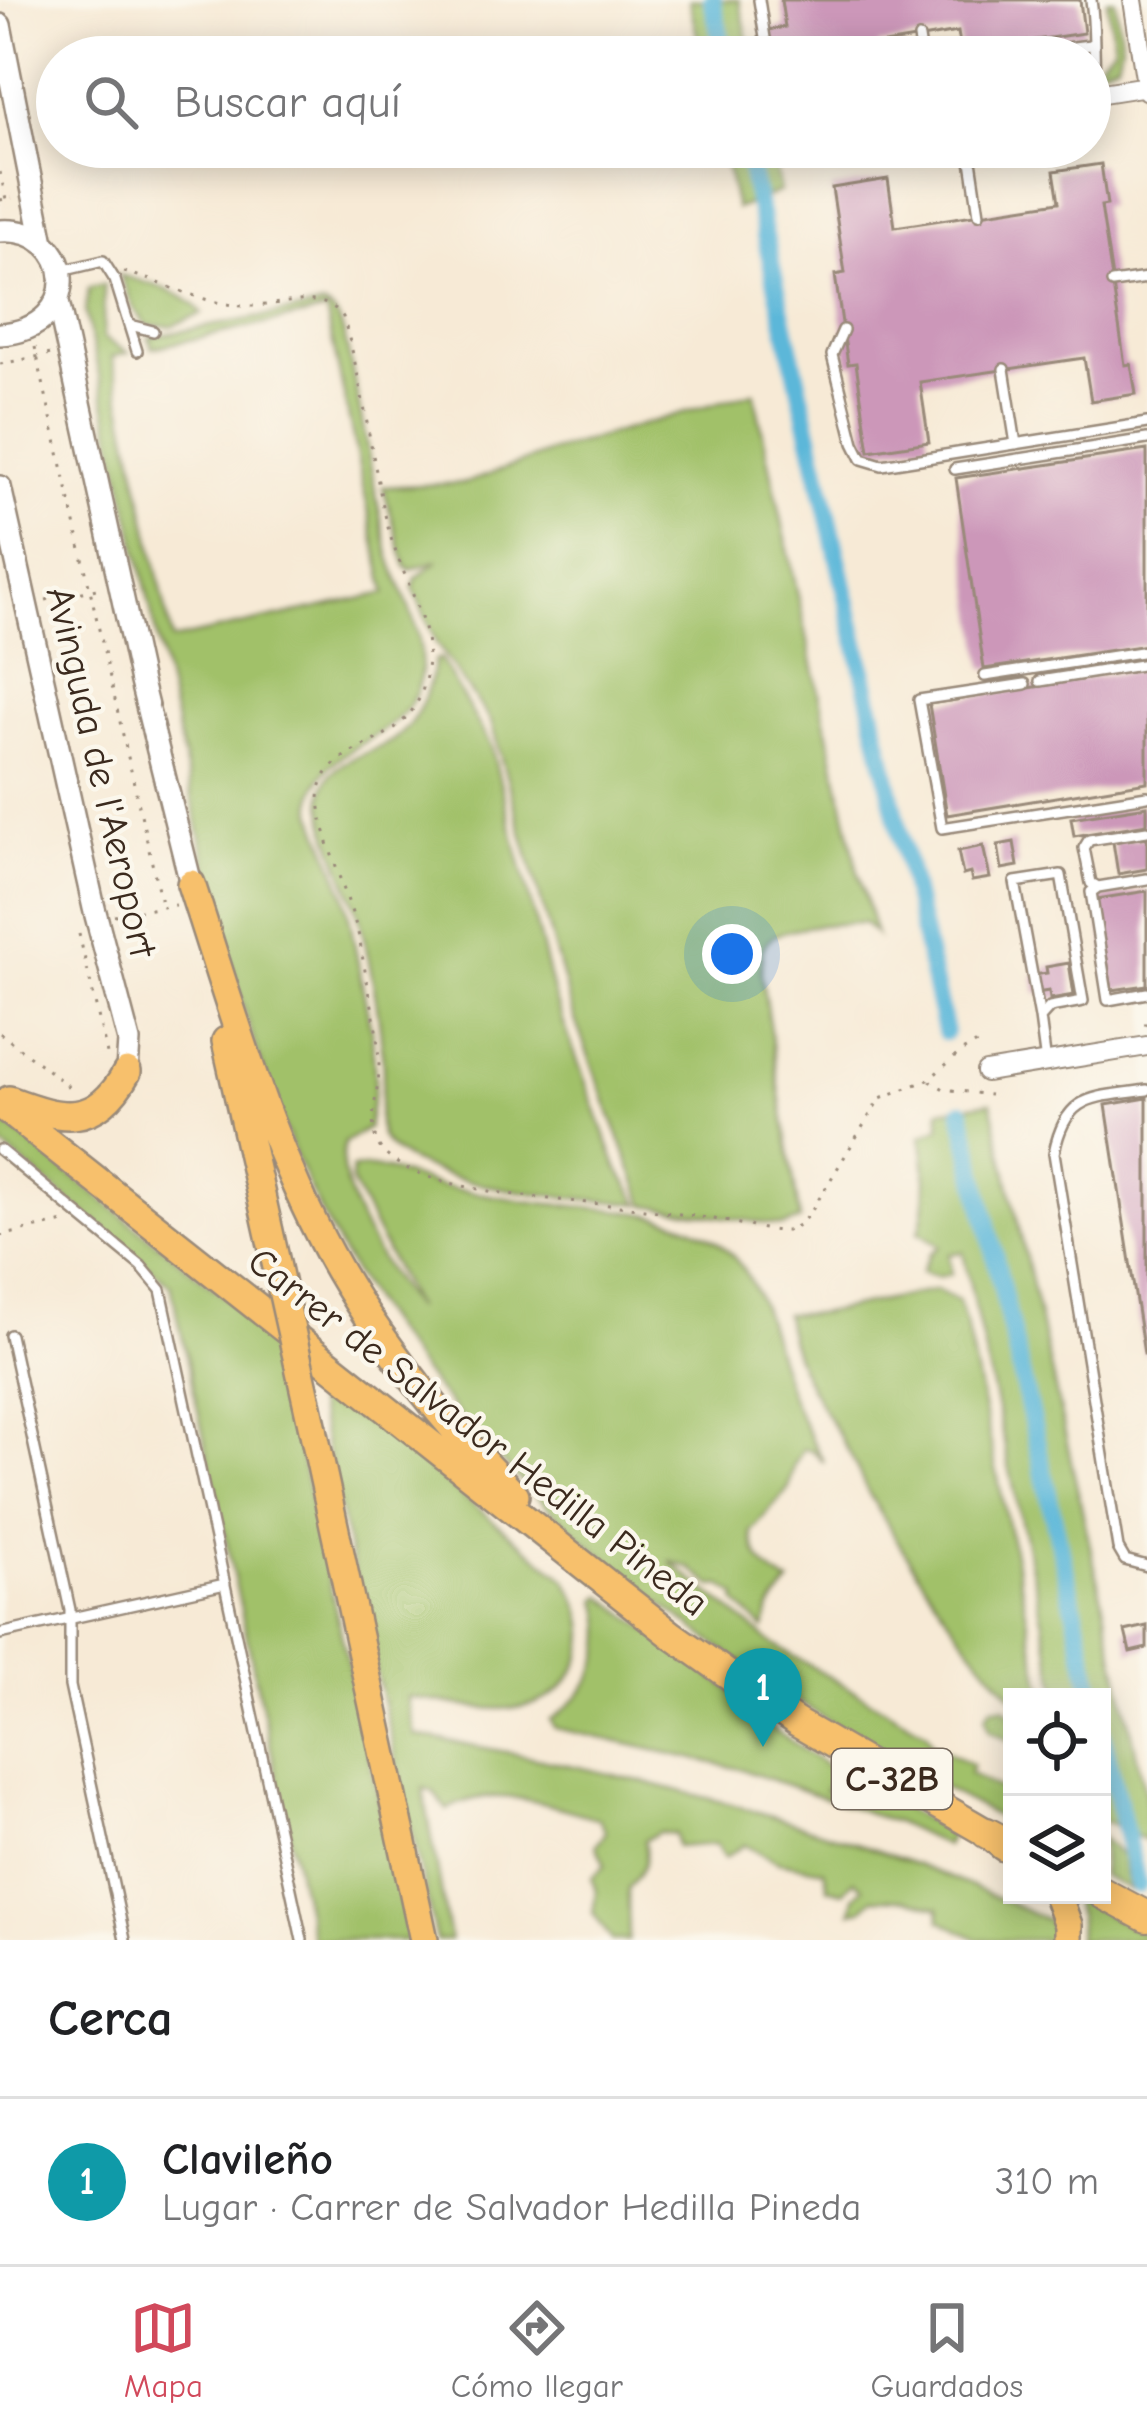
<!DOCTYPE html>
<html lang="es">
<head>
<meta charset="utf-8">
<style>
  :root { --surface:#fff; --page:#f6f6f6; --text:#202124; --muted:#757577; --line:#e0e0e0; --accent:#d1495b }
  body { margin:0; font-family:"Comic Neue",sans-serif; background:var(--page); color:var(--text) }
  .controls { position:absolute; right:36px; bottom:36px; display:grid; overflow:hidden; border-radius:0px; box-shadow:0 6px 30px #0003 }
  .controls button { width:108px; height:108px; display:grid; place-items:center; padding:0; border:0; border-bottom:3px solid var(--line); background:var(--surface); color:var(--text); font:60px sans-serif }
  .you { position:absolute; left:732px; top:954px; width:42px; height:42px; margin:-30px; border:9px solid #fff; border-radius:50%; background:#1a73e8; box-shadow:0 0 0 18px #1a73e833 }
  .badge { display:grid; place-items:center; width:78px; height:78px; border-radius:50%; background:var(--accent); color:#fff; font-size:39px; font-weight:700 }
  .pin { position:absolute; translate:-50% -99px; filter:drop-shadow(0 3px 6px #0008) }
  .pin::after { content:''; position:absolute; top:63px; width:42px; height:36px; background:inherit; clip-path:polygon(0 0,100% 0,50% 100%) }
  .list { margin:0; padding:0; list-style:none }
  h2 { display:flex; justify-content:space-between; align-items:center; height:156px; margin:0; padding:0 48px; font-size:51px }
  h2 small { font-size:39px; font-weight:400; color:var(--muted) }
  .list li { display:grid; grid-template-columns:78px 1fr auto; gap:36px; align-items:center; box-sizing:border-box; height:168px; padding:0 48px; border-top:3px solid var(--line) }
  .list b { display:block; font-size:45px; white-space:nowrap }
  .list p { margin:0; font-size:39px; white-space:nowrap; color:var(--muted) }
  .list em { font-size:39px; font-style:normal; color:var(--muted) }
  .icon { flex:none; width:66px; height:66px; fill:none; stroke:currentColor; stroke-width:2; stroke-linecap:round; stroke-linejoin:round }
  .map { position:relative; flex:none; width:1147px; height:1940px; overflow:hidden }
  .search { position:absolute; background:var(--surface); box-shadow:0 6px 30px #0003; left:36px; right:36px; top:36px; height:132px; display:flex; align-items:center; gap:30px; box-sizing:border-box; padding:0 42px; border-radius:66px; color:var(--muted); font-size:45px }
  .sheet { height:324px; background:var(--surface) }
  nav { display:flex; justify-content:space-around; align-items:center; box-sizing:border-box; height:168px; border-top:3px solid var(--line); background:var(--surface); font-size:33px; color:var(--muted) }
  nav a { display:grid; justify-items:center; gap:6px }
  nav .on { color:var(--accent) }
  .map>svg:first-child { display:block }
  .green { fill:#a1c169; stroke:#6e7644; stroke-width:3 }
  .lines { fill:none; stroke-linecap:round; stroke-linejoin:round }
  .canal { stroke:#5cb7d9; stroke-width:18 }
  .building { fill:#cc97b9 }
  .service-casing { stroke:#998a7a; stroke-width:14 }
  .minor-casing { stroke:#998a7a; stroke-width:22 }
  .tertiary-casing { stroke:#998a7a; stroke-width:26 }
  .primary-casing { stroke:#998a7a; stroke-width:32 }
  .trunk-casing { stroke:#998a7a; stroke-width:34 }
  .path { stroke:#998a7a; stroke-width:3; stroke-dasharray:3 9; stroke-linecap:butt }
  .service { stroke:#fff; stroke-width:9 }
  .minor { stroke:#fff; stroke-width:18 }
  .tertiary { stroke:#fff; stroke-width:21 }
  .primary { stroke:#f7c06c; stroke-width:27 }
  .trunk { stroke:#f7c06c; stroke-width:30 }
  .primary-bridge-casing { stroke:#998a7a; stroke-width:32; stroke-linecap:butt }
  .primary-bridge { stroke:#f7c06c; stroke-width:27 }
  .labels { text-anchor:middle; dominant-baseline:central; stroke-width:9; stroke-linejoin:round; paint-order:stroke }
  .shield { fill:#fbf7ec; stroke:#75685c; stroke-width:3 }
  .shield-label { font-size:36px; font-weight:bold; fill:#3b2a1e }
  .street-label { font-size:39px; fill:#3b2a1e; stroke:#fbf7ec }
</style>
</head>
<body>
<div class="map">
<svg width="1147" height="1940" viewBox="0 0 1147 1940">
  <rect width="100%" height="100%" fill="#fbf7ec"/>
  <filter id="ink" filterUnits="userSpaceOnUse"><feTurbulence type="fractalNoise" baseFrequency=".00833" numOctaves="2"/><feDisplacementMap in="SourceGraphic" scale="24" xChannelSelector="R" yChannelSelector="G"/><feConvolveMatrix kernelMatrix="1 2 1 2 8 2 1 2 1" color-interpolation-filters="sRGB"/></filter>
  <filter id="wash" filterUnits="userSpaceOnUse"><feTurbulence type="fractalNoise" baseFrequency=".004" numOctaves="4" result="noise"/><feDisplacementMap in="SourceGraphic" scale="48" xChannelSelector="R" yChannelSelector="G"/><feGaussianBlur stdDeviation="2.7" result="paint"/><feColorMatrix in="noise" values="0 0 0 0 0 0 0 0 0 0 0 0 0 0 0 0 0 1.4 0 .05"/><feComposite in="paint" operator="in"/></filter>
  <g filter="url(#wash)">
    <rect width="100%" height="100%" fill="#f7ead6"/>
    <!-- green -->
    <path class="green" d="M689,0H739L752,57H702Z
      M1107,0H1115L1122,45L1117,61L1099,68L1100,60L1114,47Z
      M722,147H771L780,192L736,209Z
      M120,275C145,282 189,293 202,314L171,326L147,325L134,309Z
      M104,285L103,338L128,353L112,357L172,640L386,593L326,311L152,348L149,337L323,306C338,310 341,325 345,339C361,407 371,477 387,546C398,593 432,636 418,687C401,747 308,743 313,812L345,895L372,1036L375,1084L368,1128L345,1142C330,1184 388,1276 415,1309L351,1181L352,1169C386,1163 417,1182 450,1188C471,1192 492,1195 513,1199C565,1208 617,1206 668,1219C758,1242 762,1314 788,1388C796,1414 812,1438 824,1463L812,1450L803,1449L794,1465L789,1488L751,1532C755,1558 765,1572 790,1583L770,1609L764,1629L736,1602L737,1596L720,1585L714,1587L690,1568L669,1561L774,1645L926,1732L932,1744L972,1765L969,1773L1012,1796V1825C952,1792 890,1760 832,1723C665,1618 486,1474 376,1308C264,1141 222,936 180,743C148,599 116,455 85,311L89,288Z
      M754,392L858,872L876,935L864,923C842,924 778,924 766,943C760,951 762,964 761,973L800,1220L783,1226L645,1205L572,1012L491,722L436,643L413,588L416,578L439,560L410,570L406,567L383,487L466,483L556,450Z
      M440,658L491,746L555,1000L617,1167L640,1204C581,1199 411,1188 381,1136C375,1115 384,1094 383,1072C382,1022 371,966 359,917C350,883 313,817 325,785C336,756 371,755 393,740C420,720 428,692 435,660Z
      M991,1102L1147,1801V1841L1102,1820V1697H1059L963,1252L949,1254L951,1274L937,1277L921,1272L930,1254L940,1246L919,1232C929,1199 927,1169 921,1136L940,1127V1110Z
      M0,1119L273,1335L411,1940H312L171,1285L0,1144Z
      M936,1290L958,1301L965,1321L1044,1697H1013C960,1640 912,1566 872,1499C862,1483 857,1465 847,1449C822,1405 791,1366 785,1314H818Z
      M311,1382L356,1419L361,1414L567,1580C583,1610 593,1636 576,1668C543,1731 465,1704 407,1697L415,1735C637,1774 852,1826 1056,1925L1057,1940H979L940,1920L939,1908L906,1899L873,1898L862,1909L851,1912L854,1897L863,1888L854,1880L843,1892L828,1888L824,1870L779,1862L744,1845L724,1858L716,1844L677,1847L675,1834L658,1832L644,1841C649,1863 642,1871 628,1888L629,1940H612L593,1913L596,1892L592,1878L605,1865L596,1845L606,1832L599,1819C554,1806 490,1782 447,1810L433,1791L423,1788L450,1940H436Z
      M602,1596L752,1706L757,1718L835,1772L824,1790L841,1798L849,1786L840,1778L854,1782L951,1833L946,1846L895,1822L740,1769L555,1728L551,1720C593,1691 613,1649 598,1600Z
      M992,1707H1004L1012,1715V1742L990,1730L986,1716Z
      M1102,1838L1122,1856L1129,1890L1102,1875Z
      M1071,1895L1147,1936V1940H1078L1079,1918Z"/>
    <g class="lines">
      <!-- canal -->
      <path class="canal" d="M712,0L725,57
        M745,147L945,1032
        M962,1111L1094,1697
        M1102,1733L1138,1885"/>
    </g>
    <g id="blocks">
      <!-- building -->
      <path class="building" d="M781,0H1080L1084,33L961,51L958,32L878,45L879,57H773L768,30L785,27Z
        M1101,164L1107,205L1101,206L1125,365L1131,364L1136,394L1091,401L1084,358L920,382L929,442L869,451L856,363L848,364L835,275L845,273L832,188L888,179L895,227L1059,202L1054,171Z
        M1147,450V645L984,669L956,478Z
        M1147,669V782L947,815L929,704Z
        M1147,806V824L1074,836L1071,818Z
        M1147,837V869L1118,874L1113,842Z
        M1014,842L1018,866L1002,869L998,845Z
        M983,846L990,878L972,881L970,873L963,875L958,851Z
        M1147,891V985L1112,990L1097,899Z
        M1069,963L1074,995L1050,999L1049,991L1036,993L1034,975L1047,973L1046,967Z
        M1147,1098V1354H1144L1106,1105Z
        M1147,1626V1648L1130,1652L1125,1631Z"/>
    </g>
  </g>
  <g filter="url(#ink)">
    <use href="#blocks" fill-opacity="0" stroke="#998a7a" stroke-width="3"/>
    <g class="lines">
      <!-- service casing -->
      <g class="service-casing">
        <path id="service" d="M759,0L768,57
          M1091,0C1096,32 1092,60 1097,94
          M919,38L922,57
          M992,57L1090,45
          M969,147L979,214
          M61,271L103,261L115,280L137,351
          M1112,283L1147,278
          M130,325L153,331
          M843,330L832,355L854,443L862,459L882,465L1147,423
          M1004,369L1016,444
          M955,469L1147,439
          M985,676L1147,651
          M1040,681L1147,664
          M1025,684L919,700L942,828L1147,796
          M1147,831L1089,840L1084,848L1091,883L1098,887L1147,879
          M1098,887L1091,892L1108,1000L1147,993
          M1040,1018L1015,882L1061,875L1083,1001L1050,1007L1040,1018L1046,1063
          M1147,1090C1094,1098 1066,1092 1054,1153L1118,1548L1125,1560L1147,1566
          M0,1150L141,1266L161,1290L302,1940
          M10,1335L70,1610V1686L125,1940
          M0,1634L225,1584"/>
      </g>
      <!-- minor casing -->
      <g class="minor-casing">
        <path id="minor" d="M1133,0L1147,91
          M1090,95L1147,86
          M986,1072L1147,1046"/>
      </g>
      <!-- tertiary casing -->
      <g class="tertiary-casing">
        <path id="tertiary" d="M0,25L43,243
          M0,231C78,226 85,329 0,334
          M58,302L141,682L191,884
          M0,487L94,908L129,1041L127,1072"/>
      </g>
      <!-- primary casing -->
      <g class="primary-casing">
        <path id="primary" d="M191,884C232,1009 267,1139 330,1255C374,1336 450,1430 515,1495
          M226,1041L258,1182
          M9,1100C62,1120 96,1128 127,1072
          M0,1104L672,1635L797,1723L987,1833L1004,1847
          M313,1429L424,1940
          M1057,1895L1068,1925V1940"/>
      </g>
      <!-- trunk casing -->
      <g class="trunk-casing">
        <path id="trunk" d="M987,1833L1012,1846
          M1102,1893L1147,1917"/>
      </g>
      <!-- path -->
      <path class="path" d="M0,172L6,199L0,205
        M0,200L12,198
        M124,272C163,282 203,304 244,306C276,308 323,287 343,317C364,387 371,460 389,531C401,576 433,622 427,670C416,752 337,735 321,785C310,816 353,903 360,942C366,983 379,1026 379,1068C379,1093 365,1127 381,1149C416,1196 586,1200 644,1209C670,1213 698,1216 725,1221C746,1225 766,1231 787,1231L799,1225L811,1212L880,1098L928,1080L962,1051L979,1042
        M35,347L162,907
        M0,364L51,354
        M46,600L101,588
        M114,915L175,905
        M79,934L107,1054
        M1144,1024H1147
        M0,1033L67,1085L70,1092
        M930,1081L944,1089L990,1095
        M0,1236L64,1222"/>
      <!-- service -->
      <use href="#service" class="service"/>
      <!-- minor -->
      <use href="#minor" class="minor"/>
      <!-- tertiary -->
      <use href="#tertiary" class="tertiary"/>
      <!-- primary -->
      <use href="#primary" class="primary"/>
      <!-- trunk -->
      <use href="#trunk" class="trunk"/>
      <!-- primary-bridge casing -->
      <g class="primary-bridge-casing">
        <path id="primary-bridge" d="M258,1182L313,1429"/>
      </g>
      <!-- primary-bridge -->
      <use href="#primary-bridge" class="primary-bridge"/>
    </g>
  </g>
  <g class="labels">
    <!-- shield labels -->
    <rect class="shield" x="832" y="1749" width="120" height="60" rx="9"/>
    <g class="shield-label">
      <text x="892" y="1779">C-32B</text>
    </g>
    <!-- street labels -->
    <g class="street-label">
      <text transform="translate(101 772) rotate(77)">Avinguda de l'Aeroport</text>
      <text transform="translate(478 1432) rotate(38)">Carrer de Salvador Hedilla Pineda</text>
    </g>
  </g>
</svg>
<div class="controls">
<button><svg class="icon" aria-label="locate" viewBox="0 0 24 24"><circle cx="12" cy="12" r="6"/><path d="M12 2v4M12 18v4M2 12h4M18 12h4"/></svg></button>
<button><svg class="icon" aria-label="layers" viewBox="0 0 24 24"><path d="M12 4l9 5-9 5-9-5zM3 14l9 5 9-5"/></svg></button>
</div>
<div class="you"></div>
<div class="pin badge" style="left:763px;top:1747px;background:#0f9aa8">1</div>
<div class="search"><svg class="icon" aria-label="search" viewBox="0 0 24 24"><circle cx="10" cy="10" r="6"/><path d="M15 15l6 6"/></svg>Buscar aquí</div>
</div>
<section class="sheet">
<h2>Cerca<small></small></h2>
<ul class="list">
<li><span class="badge" style="background:#0f9aa8">1</span><div><b>Clavileño</b><p>Lugar · Carrer de Salvador Hedilla Pineda</p></div><em>310 m</em></li>
</ul>
</section>
<nav>
<a class="on"><svg class="icon" aria-label="map" viewBox="0 0 24 24"><path d="M3 6l6-2 6 2 6-2v14l-6 2-6-2-6 2zM9 4v14M15 6v14"/></svg>Mapa</a>
<a><svg class="icon" aria-label="directions" viewBox="0 0 24 24"><path d="M12 3l9 9-9 9-9-9zM9 14v-3h6M13 9l2 2-2 2"/></svg>Cómo llegar</a>
<a><svg class="icon" aria-label="saved" viewBox="0 0 24 24"><path d="M7 4h10v16l-5-4-5 4z"/></svg>Guardados</a>
</nav>
</body>
</html>
